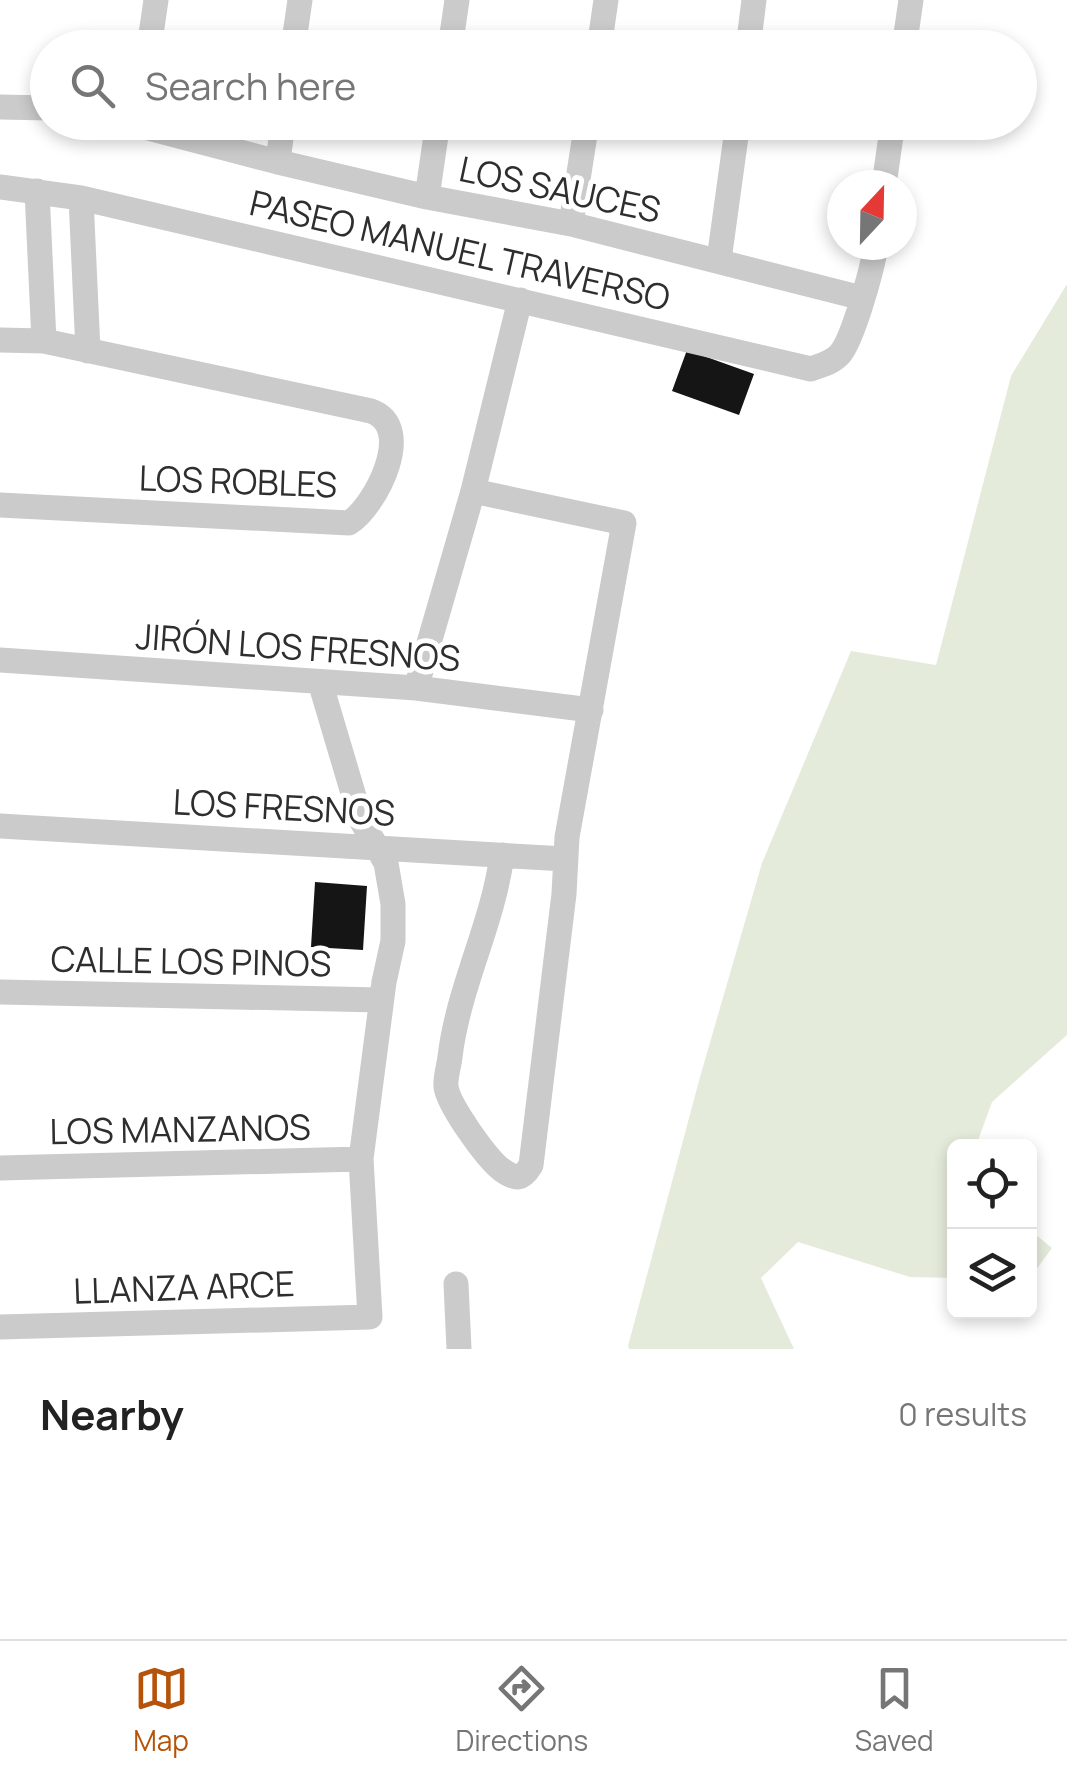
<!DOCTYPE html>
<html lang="en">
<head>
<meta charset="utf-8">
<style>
  :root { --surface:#fff; --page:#f6f6f6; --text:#222; --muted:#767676; --line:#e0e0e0; --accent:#b45309 }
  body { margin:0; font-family:Manrope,sans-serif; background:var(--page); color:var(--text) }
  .controls { position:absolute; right:30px; bottom:30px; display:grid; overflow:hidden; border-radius:15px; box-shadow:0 5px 15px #0003 }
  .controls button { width:90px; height:90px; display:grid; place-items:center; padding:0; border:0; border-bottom:2px solid var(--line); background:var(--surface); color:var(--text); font:50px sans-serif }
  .compass { position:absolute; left:827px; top:170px; width:90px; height:90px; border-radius:50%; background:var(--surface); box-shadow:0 5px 15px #0003; rotate:22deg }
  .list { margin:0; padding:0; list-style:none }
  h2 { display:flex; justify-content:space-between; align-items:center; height:130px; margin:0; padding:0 40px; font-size:42px }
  h2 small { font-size:32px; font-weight:400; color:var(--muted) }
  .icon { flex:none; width:55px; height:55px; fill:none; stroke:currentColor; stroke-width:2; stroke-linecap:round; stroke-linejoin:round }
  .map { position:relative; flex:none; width:1067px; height:1349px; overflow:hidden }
  .search { position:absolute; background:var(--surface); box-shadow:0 5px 15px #0003; left:30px; right:30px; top:30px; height:110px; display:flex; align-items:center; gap:25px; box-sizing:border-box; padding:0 35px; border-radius:55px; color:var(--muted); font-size:38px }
  .sheet { height:290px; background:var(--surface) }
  nav { display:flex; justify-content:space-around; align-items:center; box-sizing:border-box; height:140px; border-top:2px solid var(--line); background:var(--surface); font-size:28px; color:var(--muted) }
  nav a { display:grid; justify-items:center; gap:5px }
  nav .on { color:var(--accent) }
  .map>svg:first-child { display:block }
  .green { fill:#e5ebdb }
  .building { fill:#151515 }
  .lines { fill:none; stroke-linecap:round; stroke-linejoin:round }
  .minor { stroke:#cbcbcb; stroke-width:25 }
  .labels { text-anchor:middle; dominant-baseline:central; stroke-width:10; stroke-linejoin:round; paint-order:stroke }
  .street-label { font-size:35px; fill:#2e2e2e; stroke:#fff }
</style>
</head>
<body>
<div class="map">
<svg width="1067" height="1349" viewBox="0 0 1067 1349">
  <rect width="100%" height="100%" fill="#fff"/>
  <!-- green -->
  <path class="green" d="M1067,284V1035L992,1102L976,1146H954V1278L910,1277L798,1242L761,1278L794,1349H629L628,1346L700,1077L762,863L851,651L936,665L1011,376Z
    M1030,1230L1052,1248L1030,1278Z"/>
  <!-- building -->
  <path class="building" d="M687,350L754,374L739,415L672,391Z
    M315,882L367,886L363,950L311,947Z"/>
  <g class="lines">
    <!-- minor -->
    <path class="minor" d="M149,48L156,0
      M293,48L300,0
      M450,48L457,0
      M599,48L606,0
      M748,48L754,0
      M904,48L911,0
      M0,107L48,108
      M125,122L278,162L427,197L571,224L862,298
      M278,162L283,122
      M884,185L893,122
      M0,187L81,198L811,369C821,365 832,363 840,354C853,339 873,267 876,245
      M37,191L44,341
      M427,197L438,122
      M81,198L88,351
      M571,224L587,122
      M719,260L738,122
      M0,340L44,341L371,411C416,427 376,506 349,523L0,505
      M473,491L624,523L567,837L564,894L531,1165C522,1180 516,1180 502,1170C487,1159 449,1106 446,1087C445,1078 449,1066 450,1057C458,988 493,924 502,855
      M0,660L416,688L591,710
      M416,688L473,491L520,300
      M0,826L565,859
      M0,992L381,1000
      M0,1168L361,1159
      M456,1284L459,1349
      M0,1327L370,1317L361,1159L384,982L393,941V904L386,863L361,820L320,682"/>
  </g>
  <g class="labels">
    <!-- street labels -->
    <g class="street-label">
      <text transform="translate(560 189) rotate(12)">LOS SAUCES</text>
      <text transform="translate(460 250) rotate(13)">PASEO MANUEL TRAVERSO</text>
      <text transform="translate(238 481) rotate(2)">LOS ROBLES</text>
      <text transform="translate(298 647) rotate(4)">JIRÓN LOS FRESNOS</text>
      <text transform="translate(284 807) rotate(3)">LOS FRESNOS</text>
      <text transform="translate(191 961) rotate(1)">CALLE LOS PINOS</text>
      <text transform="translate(180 1129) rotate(-1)">LOS MANZANOS</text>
      <text transform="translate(184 1287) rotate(-2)">LLANZA ARCE</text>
    </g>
  </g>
</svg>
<div class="controls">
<button><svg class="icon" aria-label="locate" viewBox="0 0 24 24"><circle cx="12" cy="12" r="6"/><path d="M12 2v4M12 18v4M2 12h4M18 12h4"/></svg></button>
<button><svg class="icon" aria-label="layers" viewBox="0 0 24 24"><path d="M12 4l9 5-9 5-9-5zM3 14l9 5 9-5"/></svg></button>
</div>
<svg class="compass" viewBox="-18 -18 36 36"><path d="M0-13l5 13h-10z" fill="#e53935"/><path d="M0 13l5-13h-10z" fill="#767676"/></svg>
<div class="search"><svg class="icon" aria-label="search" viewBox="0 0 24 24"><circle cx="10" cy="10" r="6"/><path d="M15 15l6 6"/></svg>Search here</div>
</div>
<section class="sheet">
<h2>Nearby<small>0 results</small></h2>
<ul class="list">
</ul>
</section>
<nav>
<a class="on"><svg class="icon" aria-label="map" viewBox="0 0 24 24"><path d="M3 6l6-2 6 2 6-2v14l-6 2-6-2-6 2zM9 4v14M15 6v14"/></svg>Map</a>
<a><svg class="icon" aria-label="directions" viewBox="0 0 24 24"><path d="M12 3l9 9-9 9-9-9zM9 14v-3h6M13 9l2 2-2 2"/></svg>Directions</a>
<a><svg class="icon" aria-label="saved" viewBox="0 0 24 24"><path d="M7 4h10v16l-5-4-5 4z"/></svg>Saved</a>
</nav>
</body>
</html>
